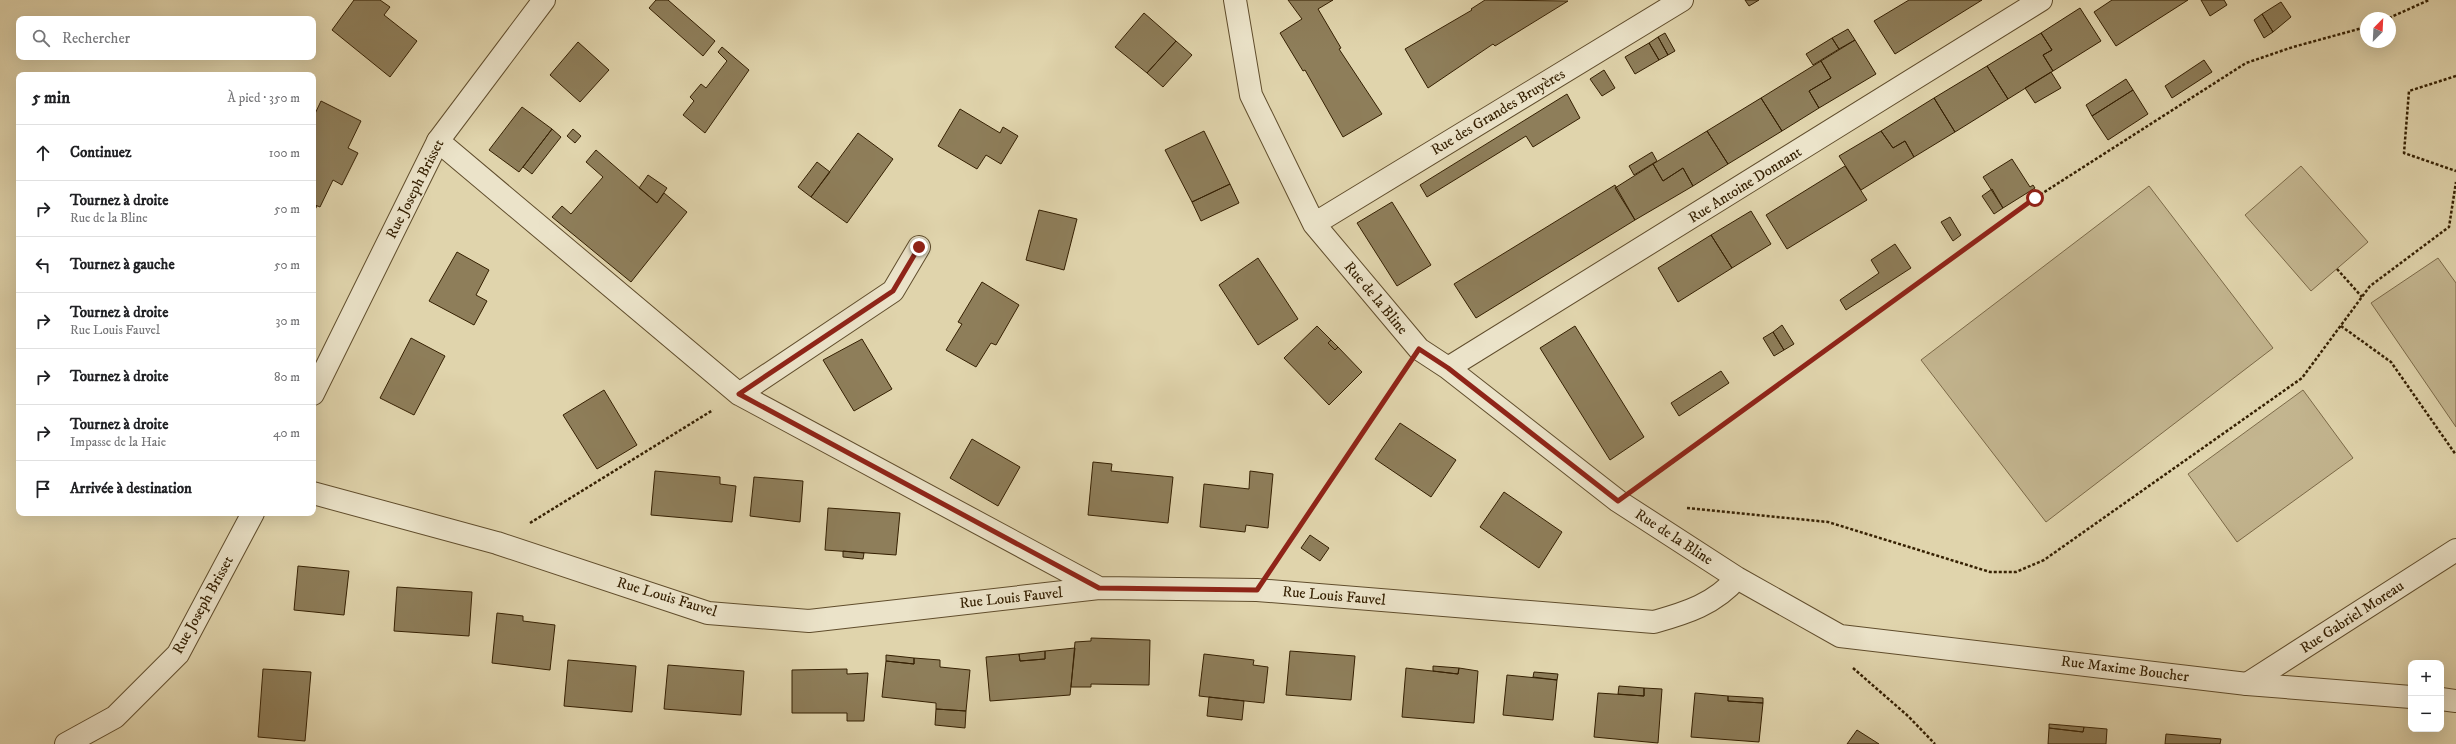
<!DOCTYPE html>
<html lang="fr">
<head>
<meta charset="utf-8">
<style>
  :root { --surface:#fff; --page:#f2f2f2; --text:#202124; --muted:#757577; --line:#e0e0e0 }
  body { margin:0; font-family:"IM FELL DW Pica",serif; background:var(--page); color:var(--text) }
  .controls { position:absolute; right:12px; bottom:12px; display:grid; overflow:hidden; border-radius:8px; box-shadow:0 4px 16px #0002 }
  .controls button { width:36px; height:36px; display:grid; place-items:center; padding:0; border:0; border-bottom:1px solid var(--line); background:var(--surface); color:var(--text); font:20px sans-serif }
  .compass { position:absolute; left:2360px; top:12px; width:36px; height:36px; border-radius:50%; background:var(--surface); box-shadow:0 4px 16px #0002; rotate:24deg }
  .stop { position:absolute; width:12px; height:12px; margin:-9px; border:3px solid #8f2418; border-radius:50%; background:#fff }
  .stop.end { background:#8f2418; border-color:#fff; box-shadow:0 1px 4px #0008 }
  .list { margin:0; padding:0; list-style:none }
  h2 { display:flex; justify-content:space-between; align-items:center; height:52px; margin:0; padding:0 16px; font-size:17px }
  h2 small { font-size:13px; font-weight:400; color:var(--muted) }
  .list li { display:grid; grid-template-columns:26px 1fr auto; gap:12px; align-items:center; box-sizing:border-box; height:56px; padding:0 16px; border-top:1px solid var(--line) }
  .list b { display:block; font-size:15px; white-space:nowrap }
  .list p { margin:0; font-size:13px; white-space:nowrap; color:var(--muted) }
  .list em { font-size:13px; font-style:normal; color:var(--muted) }
  .icon { flex:none; width:22px; height:22px; fill:none; stroke:currentColor; stroke-width:2; stroke-linecap:round; stroke-linejoin:round }
  .map { position:relative; flex:none; width:2456px; height:744px; overflow:hidden }
  .search { position:absolute; background:var(--surface); box-shadow:0 4px 16px #0002; left:16px; top:16px; width:300px; height:44px; display:flex; align-items:center; gap:10px; box-sizing:border-box; padding:0 14px; border-radius:8px; color:var(--muted); font-size:15px }
  .panel { position:absolute; background:var(--surface); box-shadow:0 4px 16px #0002; left:16px; top:72px; width:300px; height:444px; border-radius:8px }
  .map>svg:first-child { display:block }
  .green { fill:#c3b58f; stroke:#7c6a48 }
  .building { fill:#8e7e5a; stroke:#352002 }
  .lines { fill:none; stroke-linecap:round; stroke-linejoin:round }
  .minor-casing { stroke:#604d2c; stroke-width:24 }
  .tertiary-casing { stroke:#604d2c; stroke-width:24 }
  .path { stroke:#352002; stroke-width:2.5; stroke-dasharray:3 2; stroke-linecap:butt }
  .minor { stroke:#ebe3c9; stroke-width:22 }
  .tertiary { stroke:#ebe3c9; stroke-width:22 }
  .route { stroke:#8f2418; stroke-width:5 }
  .labels { text-anchor:middle; dominant-baseline:central; stroke-width:3.5; stroke-linejoin:round; paint-order:stroke }
  .street-label { font-size:15px; fill:#352002; stroke:#ebe3c9 }
</style>
</head>
<body>
<div class="map">
<svg width="2456" height="744" viewBox="0 0 2456 744">
  <rect width="100%" height="100%" fill="#e0d4ac"/>
  <filter id="stains"><feTurbulence type="fractalNoise" baseFrequency=".005" numOctaves="4"/><feColorMatrix values="0 0 0 0 .2 0 0 0 0 .09 0 0 0 0 .02 0 0 0 .5 -.17"/></filter>
  <radialGradient id="worn" r=".72"><stop offset=".6" stop-color="#630" stop-opacity="0"/><stop offset="1" stop-color="#630" stop-opacity=".3"/></radialGradient>
  <!-- green -->
  <path class="green" d="M2301,166L2368,242L2311,291L2245,215Z
    M2149,186L2273,348L2046,522L1921,360Z
    M2438,258L2456,283V427L2371,303Z
    M2303,390L2353,458L2237,542L2188,474Z"/>
  <!-- building -->
  <path class="building" d="M354,0H380L390,7L384,15L417,41L390,77L332,30Z
    M656,0H668L715,41L703,56L649,8Z
    M1288,0H1333L1318,9L1341,48L1339,49L1382,114L1343,137L1305,70L1303,71L1280,33L1302,19Z
    M1485,0L1568,1L1495,46L1493,44L1428,88L1405,49L1472,10L1471,9Z
    M1745,0H1759L1749,6Z
    M1909,0H1982L1895,54L1874,21Z
    M2112,0H2188L2116,46L2094,12Z
    M2201,0H2224L2227,5L2210,16Z
    M2281,2L2291,17L2273,32L2262,14Z
    M2080,8L2101,41L2053,71L2043,55L2052,50L2041,33Z
    M1144,13L1176,41L1147,73L1115,47Z
    M2262,14L2273,32L2264,38L2254,20Z
    M1848,29L1855,40L1839,49L1832,38Z
    M1665,33L1675,51L1668,55L1658,37Z
    M2041,33L2052,50L2043,55L2053,71L2008,99L1987,66Z
    M1658,37L1668,55L1659,60L1649,43Z
    M1832,38L1839,49L1813,65L1806,54Z
    M1855,40L1876,74L1819,108L1809,91L1831,78L1821,61Z
    M1176,41L1192,55L1163,87L1147,73Z
    M578,42L609,70L580,102L550,75Z
    M1649,43L1659,60L1635,74L1625,57Z
    M722,47L749,70L705,133L683,115L694,101L690,97L701,84L706,88L727,61L718,52Z
    M2204,60L2212,72L2172,98L2165,86Z
    M1821,61L1831,78L1809,91L1819,108L1782,131L1761,98Z
    M1987,66L2008,99L1955,132L1934,98Z
    M1604,70L1615,88L1602,96L1590,79Z
    M2051,72L2061,88L2035,103L2025,88Z
    M2126,79L2133,90L2092,116L2086,105Z
    M2133,90L2148,114L2108,140L2092,116Z
    M1567,94L1580,118L1533,147L1526,136L1427,197L1420,185Z
    M1761,98L1782,131L1728,164L1707,131Z
    M1934,98L1955,132L1914,157L1905,141L1893,148L1881,131Z
    M321,101L361,121L348,148L358,153L342,185L333,180L320,207L313,204V118Z
    M522,107L552,129L519,172L489,150Z
    M960,109L1000,133L1003,127L1018,136L1001,164L986,155L977,169L938,146Z
    M552,129L561,137L532,174L523,167Z
    M573,129L581,136L575,143L567,136Z
    M1204,131L1230,184L1192,202L1165,150Z
    M1707,131L1728,164L1693,186L1683,168L1663,181L1653,164Z
    M1881,131L1893,148L1905,141L1914,157L1861,190L1839,156Z
    M858,133L893,159L847,223L811,197Z
    M596,150L657,203L664,193L687,212L631,282L552,217L562,206L571,214L603,177L586,162Z
    M1652,152L1657,161L1634,175L1629,166Z
    M2012,159L2030,187L2033,185L2035,188L2003,208L1983,177Z
    M817,162L830,172L811,197L798,187Z
    M1653,164L1663,181L1683,168L1693,186L1635,220L1615,188Z
    M1845,166L1867,200L1787,249L1766,215Z
    M648,175L667,188L657,203L639,188Z
    M1230,184L1239,203L1201,221L1192,202Z
    M1615,185L1635,220L1476,318L1454,284Z
    M1992,189L2003,208L1994,214L1982,196Z
    M1392,202L1431,265L1397,286L1357,223Z
    M313,204L317,206L313,213Z
    M1039,210L1077,219L1064,270L1026,260Z
    M1751,211L1771,244L1732,268L1711,235Z
    M1950,217L1961,235L1953,241L1941,222Z
    M1711,235L1732,268L1678,302L1658,268Z
    M1895,244L1911,268L1846,310L1840,300L1879,273L1871,260Z
    M457,252L489,270L476,295L487,301L474,325L429,301Z
    M1258,258L1298,319L1258,345L1219,285Z
    M982,282L1019,305L996,345L991,343L976,367L946,350L962,324L958,322Z
    M1782,325L1794,344L1784,350L1773,332Z
    M1317,326L1331,340L1328,343L1335,350L1338,347L1362,372L1329,405L1284,358Z
    M1575,326L1644,437L1610,460L1540,348Z
    M1773,332L1784,350L1774,356L1763,338Z
    M411,338L445,356L414,415L380,398Z
    M862,339L892,389L854,411L823,360Z
    M1331,340L1338,347L1335,350L1328,343Z
    M1721,371L1729,383L1679,416L1671,403Z
    M604,390L637,445L597,469L563,415Z
    M1400,423L1456,460L1431,497L1375,459Z
    M972,439L1020,467L998,506L950,478Z
    M1093,462L1112,464L1111,471L1173,477L1168,523L1088,515Z
    M655,471L720,477V484L736,486L732,522L651,515Z
    M1250,471L1273,474L1268,528L1246,525L1245,532L1200,527L1204,484L1249,489Z
    M754,477L803,481L800,522L750,516Z
    M1504,492L1562,532L1539,568L1480,527Z
    M828,508L900,513L896,555L825,550Z
    M1310,535L1329,548L1320,561L1301,548Z
    M843,551L864,553L863,559L843,557Z
    M298,566L349,571L344,615L294,610Z
    M397,587L472,592L469,636L394,631Z
    M497,613L523,616V621L555,625L550,670L492,663Z
    M1091,638L1150,640L1149,685L1091,684V687H1071L1075,642L1091,641Z
    M1075,648L1070,695L990,701L986,657L1019,654L1020,661L1045,659V651Z
    M1045,651V659L1020,661L1019,654Z
    M1290,651L1355,656L1351,700L1286,695Z
    M1204,654L1254,660L1253,665L1268,667L1264,703L1199,696Z
    M886,655L914,658V664L886,661Z
    M914,658L940,660V667L970,670L966,711L936,709V703L882,697L886,661L914,664Z
    M568,660L636,666L632,712L564,706Z
    M668,665L744,671L741,715L664,709Z
    M1433,666L1459,668L1458,674L1433,671Z
    M1406,668L1458,674L1459,668L1478,671L1474,723L1402,717Z
    M263,669L311,672L305,741L258,737Z
    M847,669V674L868,673L864,721H847V713H792V670Z
    M1534,672L1558,674L1557,680L1533,677Z
    M1507,675L1557,680L1553,720L1503,715Z
    M1619,686L1644,688V696L1618,694Z
    M1644,688L1662,689L1658,743L1594,737L1598,693L1644,696Z
    M1695,693L1728,696V701L1763,703L1759,742L1691,737Z
    M1728,696L1763,698V703L1728,701Z
    M1209,697L1244,701L1242,720L1207,716Z
    M936,709L966,711L965,728L935,725Z
    M2049,724L2084,727L2083,732L2049,728Z
    M2084,727L2107,729L2106,744H2048L2049,728L2083,732Z
    M1857,730L1879,744H1847Z
    M2166,734L2221,739L2220,744H2165Z"/>
  <g class="lines">
    <!-- minor casing -->
    <g class="minor-casing">
      <path id="minor" d="M1235,0L1251,95L1314,224L1419,349L1448,368L1618,501L1737,578L1840,636L2247,684L2411,697
        M438,141L739,394L1099,588
        M1314,224L1682,0
        M1448,368L2041,0
        M739,394L893,291L919,247
        M313,493L497,543L708,613L809,621L1099,588L1257,590L1654,622C1686,613 1715,604 1737,578
        M2441,699L2456,701
        M66,744L115,717L178,654L253,513"/>
    </g>
    <!-- tertiary casing -->
    <g class="tertiary-casing">
      <path id="tertiary" d="M313,394L438,141L544,0
        M2247,684L2456,550"/>
    </g>
    <!-- path -->
    <path class="path" d="M2389,18L2429,0
      M2456,76L2409,91L2404,153L2456,171
      M2337,269L2362,297
      M2341,326L2391,362L2456,455
      M1644,483L2035,198L2246,63L2293,47L2366,27
      M1687,508L1828,522L1990,572H2016L2044,560L2302,378L2370,286L2449,227L2456,182
      M530,523L713,410
      M1277,561L1402,374
      M1853,668L1908,716L1935,744"/>
    <!-- minor -->
    <use href="#minor" class="minor"/>
    <!-- tertiary -->
    <use href="#tertiary" class="tertiary"/>
  </g>
  <g class="lines">
    <!-- route -->
    <path class="route" d="M919,247L893,291L739,394L1099,588L1257,590L1419,349L1448,368L1618,501L2035,198"/>
  </g>
  <g class="labels">
    <!-- street labels -->
    <g class="street-label">
      <text transform="translate(1498 112) rotate(-31)">Rue des Grandes Bruyères</text>
      <text transform="translate(1745 185) rotate(-32)">Rue Antoine Donnant</text>
      <text transform="translate(415 189) rotate(-63)">Rue Joseph Brisset</text>
      <text transform="translate(1376 298) rotate(50)">Rue de la Bline</text>
      <text transform="translate(1674 537) rotate(33)">Rue de la Bline</text>
      <text transform="translate(1334 596) rotate(5)">Rue Louis Fauvel</text>
      <text transform="translate(667 597) rotate(17)">Rue Louis Fauvel</text>
      <text transform="translate(1011 598) rotate(-6)">Rue Louis Fauvel</text>
      <text transform="translate(203 605) rotate(-61)">Rue Joseph Brisset</text>
      <text transform="translate(2352 617) rotate(-33)">Rue Gabriel Moreau</text>
      <text transform="translate(2125 669) rotate(7)">Rue Maxime Boucher</text>
    </g>
  </g>
  <rect width="100%" height="100%" filter="url(#stains)"/>
  <rect width="100%" height="100%" fill="url(#worn)"/>
</svg>
<div class="controls">
<button>+</button>
<button>−</button>
</div>
<svg class="compass" viewBox="-18 -18 36 36"><path d="M0-13l5 13h-10z" fill="#e53935"/><path d="M0 13l5-13h-10z" fill="#757577"/></svg>
<div class="stop" style="left:2035px;top:198px"></div>
<div class="stop end" style="left:919px;top:247px"></div>
<div class="search"><svg class="icon" aria-label="search" viewBox="0 0 24 24"><circle cx="10" cy="10" r="6"/><path d="M15 15l6 6"/></svg>Rechercher</div>
<section class="panel">
<h2>5 min<small>À pied · 350 m</small></h2>
<ul class="list">
<li><svg class="icon" aria-label="ahead" viewBox="0 0 24 24"><path d="M12 20V5M6 11l6-6 6 6"/></svg><div><b>Continuez</b></div><em>100 m</em></li>
<li><svg class="icon" aria-label="right" viewBox="0 0 24 24"><path d="M7 20v-9h11M14 6l5 5-5 5"/></svg><div><b>Tournez à droite</b><p>Rue de la Bline</p></div><em>50 m</em></li>
<li><svg class="icon" aria-label="left" viewBox="0 0 24 24"><path d="M17 20v-9H6M10 6l-5 5 5 5"/></svg><div><b>Tournez à gauche</b></div><em>50 m</em></li>
<li><svg class="icon" aria-label="right" viewBox="0 0 24 24"><path d="M7 20v-9h11M14 6l5 5-5 5"/></svg><div><b>Tournez à droite</b><p>Rue Louis Fauvel</p></div><em>30 m</em></li>
<li><svg class="icon" aria-label="right" viewBox="0 0 24 24"><path d="M7 20v-9h11M14 6l5 5-5 5"/></svg><div><b>Tournez à droite</b></div><em>80 m</em></li>
<li><svg class="icon" aria-label="right" viewBox="0 0 24 24"><path d="M7 20v-9h11M14 6l5 5-5 5"/></svg><div><b>Tournez à droite</b><p>Impasse de la Haie</p></div><em>40 m</em></li>
<li><svg class="icon" aria-label="arrive" viewBox="0 0 24 24"><path d="M6 21V4h12l-3 4 3 4H6"/></svg><div><b>Arrivée à destination</b></div></li>
</ul>
</section>
</div>
</body>
</html>
